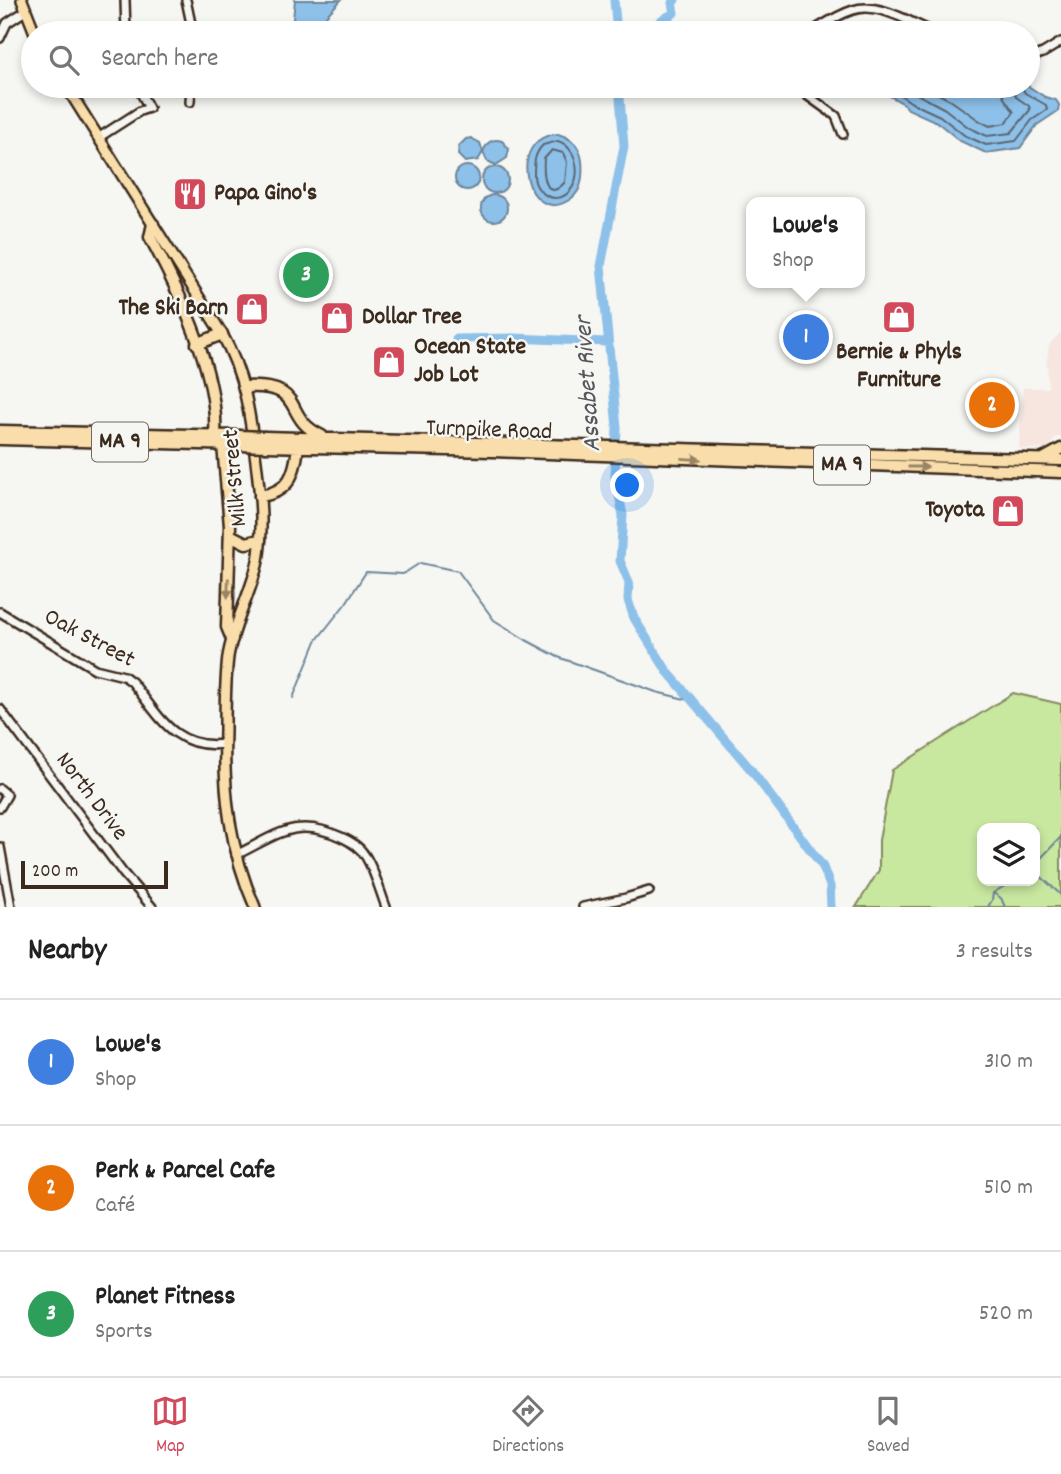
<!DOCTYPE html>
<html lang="en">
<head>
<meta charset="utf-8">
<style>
  :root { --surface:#fff; --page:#f2f2f2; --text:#222; --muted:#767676; --line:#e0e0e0; --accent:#d1495b }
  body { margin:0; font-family:Dekko,sans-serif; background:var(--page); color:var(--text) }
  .controls { position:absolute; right:21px; bottom:21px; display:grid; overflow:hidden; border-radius:14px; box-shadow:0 4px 10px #0003 }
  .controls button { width:63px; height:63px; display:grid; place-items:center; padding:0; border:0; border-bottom:2px solid var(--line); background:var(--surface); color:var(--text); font:35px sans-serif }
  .scale { position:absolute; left:21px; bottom:18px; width:147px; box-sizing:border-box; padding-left:7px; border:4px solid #3b2a1e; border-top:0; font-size:19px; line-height:24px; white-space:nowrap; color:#3b2a1e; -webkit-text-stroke:5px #f6f6f2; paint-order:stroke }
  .you { position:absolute; left:628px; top:486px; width:24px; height:24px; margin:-18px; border:5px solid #fff; border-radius:50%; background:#1a73e8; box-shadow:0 0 0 10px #1a73e833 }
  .badge { display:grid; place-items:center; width:46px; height:46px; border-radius:50%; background:var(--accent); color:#fff; font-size:23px; font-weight:700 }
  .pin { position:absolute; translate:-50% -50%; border:4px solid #fff; box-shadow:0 2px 7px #0006 }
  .popup { position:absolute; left:746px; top:197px; width:119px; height:91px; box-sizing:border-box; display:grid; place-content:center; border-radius:14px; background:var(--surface); filter:drop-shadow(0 2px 5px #0005); font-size:23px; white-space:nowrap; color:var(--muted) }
  .popup b { font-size:26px; color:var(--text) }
  .popup::after { content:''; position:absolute; left:50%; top:100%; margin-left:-14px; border:14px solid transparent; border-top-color:var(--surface) }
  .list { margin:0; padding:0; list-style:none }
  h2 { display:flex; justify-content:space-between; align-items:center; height:91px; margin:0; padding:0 28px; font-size:30px }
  h2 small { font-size:23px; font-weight:400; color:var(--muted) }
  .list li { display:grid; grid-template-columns:46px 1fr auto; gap:21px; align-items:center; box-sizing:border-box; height:126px; padding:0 28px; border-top:2px solid var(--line) }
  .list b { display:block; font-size:26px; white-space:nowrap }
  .list p { margin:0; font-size:23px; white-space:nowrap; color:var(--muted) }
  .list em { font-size:23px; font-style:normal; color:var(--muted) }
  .icon { flex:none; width:38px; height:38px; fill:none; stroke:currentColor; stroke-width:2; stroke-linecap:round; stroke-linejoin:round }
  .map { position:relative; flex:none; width:1061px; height:907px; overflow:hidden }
  .search { position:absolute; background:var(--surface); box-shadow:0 4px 10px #0003; left:21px; right:21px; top:21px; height:77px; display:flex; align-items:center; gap:18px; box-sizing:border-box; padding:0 24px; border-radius:38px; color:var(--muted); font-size:26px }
  .sheet { height:469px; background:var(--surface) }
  nav { display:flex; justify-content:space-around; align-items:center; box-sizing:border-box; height:98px; border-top:2px solid var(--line); background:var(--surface); font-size:19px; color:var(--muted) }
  nav a { display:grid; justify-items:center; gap:4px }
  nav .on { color:var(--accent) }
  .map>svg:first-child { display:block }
  .built { fill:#f7e5e0 }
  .green { fill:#c8e79f; stroke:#82885e; stroke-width:2; fill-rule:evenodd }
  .water { fill:#8dc1ea; stroke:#6c8598; stroke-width:2 }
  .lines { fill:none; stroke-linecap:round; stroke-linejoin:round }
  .shore { stroke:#5c6670; stroke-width:2 }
  .stream { stroke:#6c8598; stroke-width:2 }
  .river { stroke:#8dc1ea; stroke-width:9 }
  .minor-casing { stroke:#3b2a1e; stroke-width:12 }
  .major-casing { stroke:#3b2a1e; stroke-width:14 }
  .highway-casing { stroke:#3b2a1e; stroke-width:15 }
  .minor { stroke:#f6f6f2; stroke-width:7 }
  .major { stroke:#f9deab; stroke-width:9 }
  .highway { stroke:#f9deab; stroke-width:10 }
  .highway-bridge-casing { stroke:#3b2a1e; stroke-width:15; stroke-linecap:butt }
  .highway-bridge { stroke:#f9deab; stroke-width:10 }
  .oneway { fill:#9a8464 }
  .labels { text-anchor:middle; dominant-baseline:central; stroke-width:5; stroke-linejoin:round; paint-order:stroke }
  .shield { fill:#f6f6f2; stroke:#73675e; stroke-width:2 }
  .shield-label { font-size:23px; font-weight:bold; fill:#3b2a1e }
  .poi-label { font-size:24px; font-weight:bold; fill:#3b2a1e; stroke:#f6f6f2; text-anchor:start }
  .street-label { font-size:24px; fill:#3b2a1e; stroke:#f6f6f2 }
  .water-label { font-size:26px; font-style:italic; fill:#54575b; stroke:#f6f6f2 }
</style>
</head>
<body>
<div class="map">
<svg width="1061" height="907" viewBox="0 0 1061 907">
  <rect width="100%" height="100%" fill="#f6f6f2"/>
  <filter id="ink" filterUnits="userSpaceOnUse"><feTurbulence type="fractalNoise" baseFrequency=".0143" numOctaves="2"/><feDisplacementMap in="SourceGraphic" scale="14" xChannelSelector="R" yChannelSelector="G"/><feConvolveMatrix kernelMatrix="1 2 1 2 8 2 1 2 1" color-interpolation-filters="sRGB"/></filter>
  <g filter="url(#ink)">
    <!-- built -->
    <path class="built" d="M1061,332V436L1055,438L1048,449H1021L1019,446L1023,388H1048L1047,361L1049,345Z"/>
    <!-- green -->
    <path class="green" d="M1013,693L1061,704V907H856L879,870V840L892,770ZM982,828H1035V881H982Z"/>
    <!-- water -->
    <path class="water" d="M295,0H341L310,33L293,19Z
      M872,86H1028L1045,97L1056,100L1059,105L1058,111L1037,125L1020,148L986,153L960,141L937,122L908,109L904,104Z
      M558,134C580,140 584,156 582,177C581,187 578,194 569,200C527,227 504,137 558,134Z
      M471,138L480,143L483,152C487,142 492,138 502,141L509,149L507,158L496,165L487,161L483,152L478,160L465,162L458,155L459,146L466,139Z
      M455 178a12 12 0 1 1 24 0a12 12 0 1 1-24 0Z
      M482 180a13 13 0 1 1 26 0a13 13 0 1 1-26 0Z
      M481 208a13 13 0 1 1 26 0a13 13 0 1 1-26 0Z"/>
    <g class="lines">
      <!-- shore -->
      <path class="shore" d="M887,86L912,103L940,116L964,135L986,145L1016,141L1032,120L1047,110L1046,105L1025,93L1021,86
        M902,86L945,109L968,127L987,136L1011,133L1030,110L1029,106L1016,97L1012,86
        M923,86L950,100L980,121L990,126L1006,123L1014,112L1004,98L1002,86
        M558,141C577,147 583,177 569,192C555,206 534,193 534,175C534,163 534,154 543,145Z
        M552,150L563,153L567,162L565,182C545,205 543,172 544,159Z"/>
      <!-- stream -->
      <path class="stream" d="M293,698L316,641L346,603L366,572L403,574L420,563L458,571L494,620L526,640L558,657L656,692L693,701
        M1035,860L1041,858L1061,837
        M1035,871L1061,895
        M993,893L1001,898L1005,907
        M988,907L992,900L993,893L1013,881"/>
      <!-- river -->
      <path class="river" d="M614,0L617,33
        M664,33L660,21L674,13L672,3L675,0
        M619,86L624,146L601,266L617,427L615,476L623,515L620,561L629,582L628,600L634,618L667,671L752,771L823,867L830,886L831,907
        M456,339L514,338L607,342"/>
      <!-- minor casing -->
      <g class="minor-casing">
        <path id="minor" d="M125,0L126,33
          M186,0L193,33
          M809,33C823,25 837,15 853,10C879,1 912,24 937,33
          M0,38L7,23L25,11
          M1028,58L1043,53L1061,42
          M794,86L836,116L843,134
          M71,94L84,86
          M190,102L191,86
          M98,138L140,111L149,108L137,86
          M0,612L95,669L124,676L132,682C159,715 174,750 224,744
          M0,709L123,873L152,907
          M0,789L7,795L0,807
          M0,847L11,907
          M236,855C277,835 296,816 341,837C352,842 360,847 366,857C375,872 380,891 386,907
          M583,907L626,898L649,891"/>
      </g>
      <!-- major casing -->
      <g class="major-casing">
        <path id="major" d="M22,0L35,33
          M66,86L222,334C245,375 250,415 256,461C260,494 264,527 258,561C251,594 233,624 228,657C225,682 225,707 225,731C223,793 230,850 255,907"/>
      </g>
      <!-- highway casing -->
      <g class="highway-casing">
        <path id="highway" d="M153,224L150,237C178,289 219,375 215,435
          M197,344L222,334
          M245,387C309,384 280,417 322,436
          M0,431L239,436
          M265,437L1061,460
          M0,439L240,445
          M223,445L230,526L227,627L232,639
          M267,446L493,451L1061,472
          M1043,459L1061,449
          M260,496C290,492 295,473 298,447
          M230,535L246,543L260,540"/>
      </g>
      <!-- minor -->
      <use href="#minor" class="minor"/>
      <!-- major -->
      <use href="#major" class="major"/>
      <!-- highway -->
      <use href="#highway" class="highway"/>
      <!-- highway-bridge casing -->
      <g class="highway-bridge-casing">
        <path id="highway-bridge" d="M239,436L265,437
          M240,445L267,446"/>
      </g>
      <!-- highway-bridge -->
      <use href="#highway-bridge" class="highway-bridge"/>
    </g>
    <!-- one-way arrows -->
    <defs><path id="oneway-solid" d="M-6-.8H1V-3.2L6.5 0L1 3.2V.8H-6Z" transform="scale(1.75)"/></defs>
    <g class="oneway">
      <use href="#oneway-solid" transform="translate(691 459) rotate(3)"/>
      <use href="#oneway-solid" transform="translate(918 467)"/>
      <use href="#oneway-solid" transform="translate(228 588) rotate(92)"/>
    </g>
  </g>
  <!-- icons -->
  <defs>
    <g id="restaurant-square" transform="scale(1.75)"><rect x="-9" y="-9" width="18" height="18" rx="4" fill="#d1495b" stroke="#f6f6f2"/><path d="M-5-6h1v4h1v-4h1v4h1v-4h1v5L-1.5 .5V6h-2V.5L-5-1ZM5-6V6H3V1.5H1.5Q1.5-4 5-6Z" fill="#fff"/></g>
    <g id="shop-square" transform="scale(1.75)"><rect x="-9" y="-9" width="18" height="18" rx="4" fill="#d1495b" stroke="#f6f6f2"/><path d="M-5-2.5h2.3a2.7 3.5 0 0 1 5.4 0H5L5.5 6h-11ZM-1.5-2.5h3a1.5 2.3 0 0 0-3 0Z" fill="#fff"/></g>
  </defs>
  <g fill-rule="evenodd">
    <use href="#restaurant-square" x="190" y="194"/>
    <use href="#shop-square" x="252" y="309"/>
    <use href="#shop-square" x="899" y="317"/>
    <use href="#shop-square" x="337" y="318"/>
    <use href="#shop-square" x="389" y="362"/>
    <use href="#shop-square" x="1008" y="511"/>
  </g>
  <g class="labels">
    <!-- shield labels -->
    <g class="shield">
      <rect x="92" y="422.5" width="56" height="39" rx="5"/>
      <rect x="814" y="445.5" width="56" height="39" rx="5"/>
    </g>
    <g class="shield-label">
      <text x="120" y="442">MA 9</text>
      <text x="842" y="465">MA 9</text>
    </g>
    <!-- poi labels -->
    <g class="poi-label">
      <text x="214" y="194">Papa Gino's</text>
      <text x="228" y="309" text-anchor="end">The Ski Barn</text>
      <text x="362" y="318">Dollar Tree</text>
      <text x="414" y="348">Ocean State<tspan x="414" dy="28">Job Lot</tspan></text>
      <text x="899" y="353" text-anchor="middle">Bernie &amp; Phyls<tspan x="899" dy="28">Furniture</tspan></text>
      <text x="984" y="511" text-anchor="end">Toyota</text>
    </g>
    <!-- street labels -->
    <g class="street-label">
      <text transform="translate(489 431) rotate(2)">Turnpike Road</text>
      <text transform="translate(236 478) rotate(-95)">Milk Street</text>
      <text transform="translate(89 639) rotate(28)">Oak Street</text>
      <text transform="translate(91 797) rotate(53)">North Drive</text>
    </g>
    <!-- water labels -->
    <g class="water-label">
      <text transform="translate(589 384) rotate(-94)">Assabet River</text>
    </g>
  </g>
</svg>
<div class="controls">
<button><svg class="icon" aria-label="layers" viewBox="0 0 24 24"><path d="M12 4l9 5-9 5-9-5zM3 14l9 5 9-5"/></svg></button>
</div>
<div class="scale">200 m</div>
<div class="you"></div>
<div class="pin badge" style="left:806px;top:337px;background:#3f7fe0">1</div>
<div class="popup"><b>Lowe's</b>Shop</div>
<div class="pin badge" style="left:992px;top:405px;background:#e8710a">2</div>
<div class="pin badge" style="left:306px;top:275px;background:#2e9e5b">3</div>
<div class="search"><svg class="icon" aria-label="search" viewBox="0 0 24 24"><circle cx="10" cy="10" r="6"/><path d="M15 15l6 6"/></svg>Search here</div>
</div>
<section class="sheet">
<h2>Nearby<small>3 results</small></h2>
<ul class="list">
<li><span class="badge" style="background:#3f7fe0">1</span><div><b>Lowe's</b><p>Shop</p></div><em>310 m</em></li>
<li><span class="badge" style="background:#e8710a">2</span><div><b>Perk &amp; Parcel Cafe</b><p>Café</p></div><em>510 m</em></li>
<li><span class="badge" style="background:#2e9e5b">3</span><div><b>Planet Fitness</b><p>Sports</p></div><em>520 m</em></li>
</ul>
</section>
<nav>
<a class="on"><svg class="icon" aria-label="map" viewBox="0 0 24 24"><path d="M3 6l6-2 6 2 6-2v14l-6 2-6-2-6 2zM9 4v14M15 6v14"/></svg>Map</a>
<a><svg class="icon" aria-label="directions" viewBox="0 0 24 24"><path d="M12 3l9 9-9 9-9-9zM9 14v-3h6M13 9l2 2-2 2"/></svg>Directions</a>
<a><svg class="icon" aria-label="saved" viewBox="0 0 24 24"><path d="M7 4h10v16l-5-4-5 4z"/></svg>Saved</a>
</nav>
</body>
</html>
